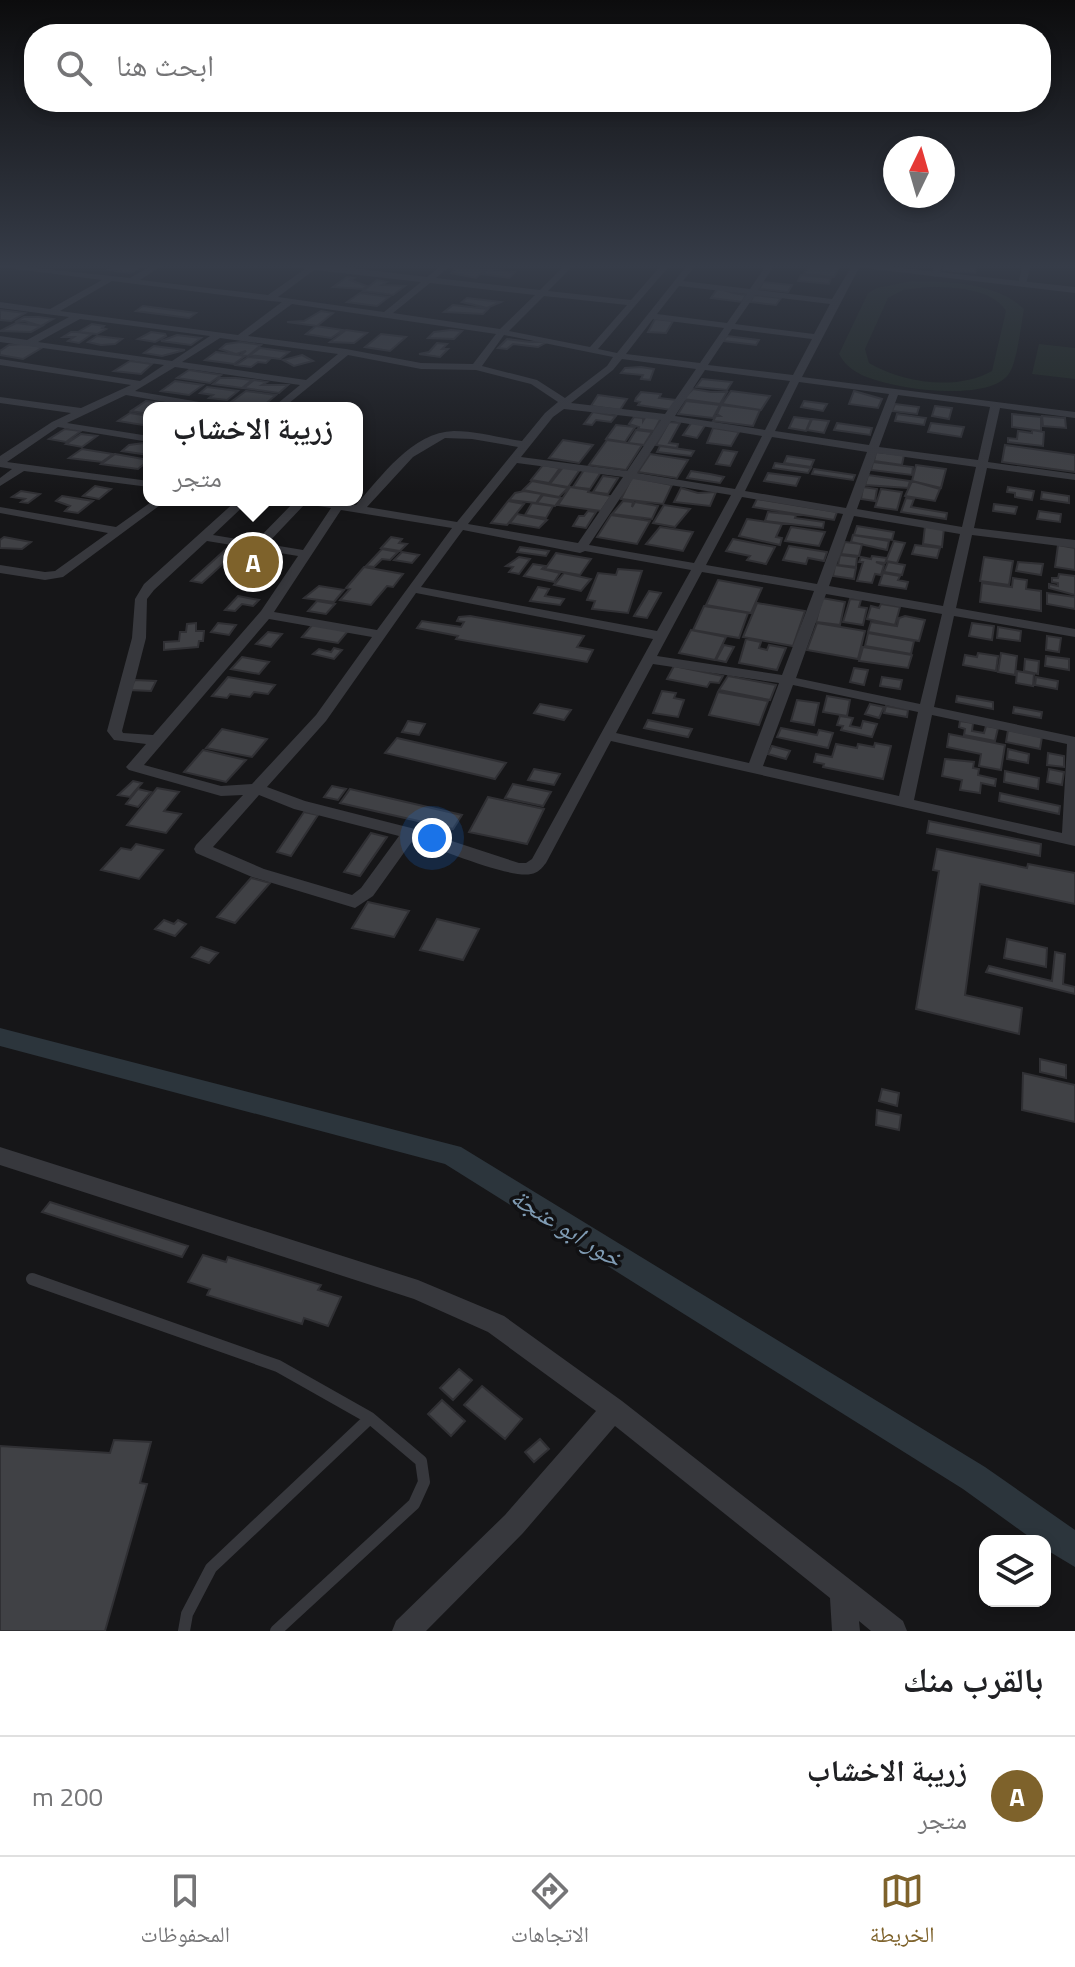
<!DOCTYPE html>
<html lang="ar">
<head>
<meta charset="utf-8">
<style>
  :root { --surface:#fff; --page:#f2f2f2; --text:#202124; --muted:#757577; --line:#e0e0e0; --accent:#7e622b }
  body { margin:0; font-family:"Titillium Web","Noto Naskh Arabic",sans-serif; background:var(--page); color:var(--text); direction:rtl }
  .controls { position:absolute; right:24px; bottom:24px; display:grid; overflow:hidden; border-radius:16px; box-shadow:0 4px 12px #0003 }
  .controls button { width:72px; height:72px; display:grid; place-items:center; padding:0; border:0; border-bottom:2px solid var(--line); background:var(--surface); color:var(--text); font:40px sans-serif }
  .compass { position:absolute; left:883px; top:136px; width:72px; height:72px; border-radius:50%; background:var(--surface); box-shadow:0 4px 12px #0003; rotate:5deg }
  .you { position:absolute; left:432px; top:838px; width:28px; height:28px; margin:-20px; border:6px solid #fff; border-radius:50%; background:#1a73e8; box-shadow:0 0 0 12px #1a73e833 }
  .badge { display:grid; place-items:center; width:52px; height:52px; border-radius:50%; background:var(--accent); color:#fff; font-size:26px; font-weight:700 }
  .pin { position:absolute; translate:-50% -50%; border:4px solid #fff; box-shadow:0 2px 8px #0006 }
  .popup { position:absolute; left:143px; top:402px; width:220px; height:104px; box-sizing:border-box; display:grid; place-content:center; border-radius:16px; background:var(--surface); filter:drop-shadow(0 2px 6px #0005); font-size:26px; white-space:nowrap; color:var(--muted) }
  .popup b { font-size:30px; color:var(--text) }
  .popup::after { content:''; position:absolute; left:50%; top:100%; margin-left:-16px; border:16px solid transparent; border-top-color:var(--surface) }
  .list { margin:0; padding:0; list-style:none }
  h2 { display:flex; justify-content:space-between; align-items:center; height:104px; margin:0; padding:0 32px; font-size:34px }
  h2 small { font-size:26px; font-weight:400; color:var(--muted) }
  .list li { display:grid; grid-template-columns:52px 1fr auto; gap:24px; align-items:center; box-sizing:border-box; height:120px; padding:0 32px; border-top:2px solid var(--line) }
  .list b { display:block; font-size:30px; white-space:nowrap }
  .list p { margin:0; font-size:26px; white-space:nowrap; color:var(--muted) }
  .list em { font-size:26px; font-style:normal; color:var(--muted) }
  .icon { flex:none; width:44px; height:44px; fill:none; stroke:currentColor; stroke-width:2; stroke-linecap:round; stroke-linejoin:round }
  .map { position:relative; flex:none; width:1075px; height:1631px; overflow:hidden; direction:ltr }
  .search { position:absolute; background:var(--surface); box-shadow:0 4px 12px #0003; left:24px; right:24px; top:24px; height:88px; display:flex; align-items:center; gap:20px; box-sizing:border-box; padding:0 28px; border-radius:32px; color:var(--muted); font-size:30px }
  .sheet { height:224px; background:var(--surface) }
  nav { display:flex; justify-content:space-around; align-items:center; box-sizing:border-box; height:112px; border-top:2px solid var(--line); background:var(--surface); font-size:22px; color:var(--muted) }
  nav a { display:grid; justify-items:center; gap:4px }
  nav .on { color:var(--accent) }
  .map>svg:first-child { display:block }
  .green { fill:#1e261f; fill-rule:evenodd }
  .lines { fill:none; stroke-linecap:round; stroke-linejoin:round }
  .canal { fill:#2c353c; fill-rule:evenodd }
  .building { fill:#404145; stroke:#303034; stroke-width:2 }
  .service { stroke:#37383d; stroke-width:12 }
  .minor { fill:#37383d; fill-rule:evenodd }
  .tertiary { fill:#37383d; fill-rule:evenodd }
  .labels { text-anchor:middle; dominant-baseline:central; stroke-width:7; stroke-linejoin:round; paint-order:stroke }
  .near-water-label { font-size:26px; font-style:italic; fill:#7f9bb3; stroke:#111113 }
</style>
</head>
<body>
<div class="map">
<svg width="1075" height="1631" viewBox="0 0 1075 1631">
  <rect width="100%" height="100%" fill="#161618"/>
  <!-- green -->
  <path class="green" d="M912,281C949,282 996,282 1024,309C1021,325 1017,364 1008,375C986,403 889,389 860,374C850,369 844,363 839,354L868,293L877,288ZM928,287C952,287 992,288 1006,311L992,371C957,391 903,383 869,363L865,349L888,298L903,290Z
    M1039,344L1075,348V379L1032,374Z"/>
  <g class="lines">
    <!-- canal -->
    <path class="canal" d="M0,1028L461,1147L985,1467L1075,1530V1567L1045,1549V1541H1035L963,1489L445,1164L0,1046Z"/>
  </g>
  <!-- building -->
  <path class="building" d="M119,264H129L143,266L130,273L108,270Z
    M810,264H814L839,267L834,277L804,274Z
    M944,264H977L975,273L943,270Z
    M456,268H471L485,270L476,278L451,273Z
    M488,269L515,272L509,278L482,274Z
    M801,275L831,278L829,284L798,281Z
    M347,277L354,278L350,280L367,286L363,289L333,287Z
    M377,280L387,282L382,285L405,286L393,295L363,291Z
    M763,282L792,285L788,292L759,289Z
    M718,288L733,293L746,295L742,302L711,298Z
    M360,293L389,297L377,306L347,302Z
    M754,295L781,298L776,305L750,302Z
    M467,298L501,302L487,308L462,302Z
    M453,305L488,309L483,314L444,312Z
    M143,306L196,313L189,318L136,311Z
    M0,311L1,310L25,313L11,321L0,320Z
    M321,311L333,313L317,326L287,322L304,321Z
    M24,317H39L53,319L41,326L24,321L15,322Z
    M655,319L673,321L666,333L648,332Z
    M16,323L42,326L31,332L0,331Z
    M92,324L104,326L102,328L106,329L97,334L78,332Z
    M316,326L343,330L331,338L306,334Z
    M346,330L367,333L354,343L330,342Z
    M451,330L462,331L454,339L428,338L434,332Z
    M71,332H77L92,334L79,343L68,341L74,337H63Z
    M151,332L165,334L166,336L155,342L138,339Z
    M381,334L406,337L390,351L365,347Z
    M177,335L201,338L191,345L161,341Z
    M97,336L122,339L115,344L101,345L88,342Z
    M727,336L759,340L756,345L723,341Z
    M507,339L530,342H547L538,347L513,344L507,349L498,348Z
    M240,342L261,345L248,356L241,355L246,351L236,354L220,349L226,344Z
    M437,343L447,344L442,349H448L440,357L419,354L429,352Z
    M24,344L43,347L23,359L0,355V351L9,345Z
    M154,346L185,350L162,356L144,353Z
    M260,348L289,352L280,359L250,355Z
    M216,352L245,356L234,364L205,360Z
    M302,355L313,361L294,366L283,360Z
    M248,357L270,359L266,363L258,362L251,367L236,365Z
    M130,361L152,364L141,374L114,371Z
    M641,367L654,369L650,380L641,379L643,375L621,373L625,368Z
    M189,370L221,375L210,383L177,378Z
    M220,378H236L252,380L242,388L213,384Z
    M702,379L732,382L727,390L696,387Z
    M254,380L267,382L262,385H288L279,393L244,388Z
    M175,381L203,385L189,395L161,391Z
    M207,387L238,391L227,400L209,398L213,395L200,393Z
    M693,389L711,392H727L720,404L683,399Z
    M246,391L276,395L262,407L231,402Z
    M731,391L770,396L761,410L722,404Z
    M854,391L882,399L878,408L849,404Z
    M641,392L661,394L659,398L677,400L671,410L638,405L640,402L635,401L636,398Z
    M598,395L627,399L620,410L591,406Z
    M146,401L164,403L158,408H149V414L131,411Z
    M686,401L720,405L713,418L678,414Z
    M804,401L827,404L823,411L801,407Z
    M895,404L919,407L917,414L892,411Z
    M721,405L760,410L753,426L713,421L716,416H720L717,414Z
    M935,406L952,408L949,419L932,416Z
    M593,412L616,416L611,422L596,420L592,425L584,424Z
    M130,413L149,416V420L143,425L118,421Z
    M897,414L926,418L924,425L895,421Z
    M1012,414L1041,417V431L1012,427Z
    M646,416L661,418L654,431L638,429L639,427L629,424L634,417L643,418V421Z
    M1042,416L1065,418L1066,428L1043,426Z
    M794,417L811,419L806,431L789,428Z
    M812,419L829,421L824,433L807,430Z
    M669,422L680,423L669,443L678,444L677,448L656,445Z
    M692,422L706,424L697,438L683,435Z
    M837,423L872,428L870,435L834,430Z
    M931,423L964,427L961,437L928,432Z
    M616,425L635,427L625,442L606,439Z
    M713,428L739,432L731,446L707,443Z
    M65,429L81,431L66,442L49,439Z
    M636,430L652,432L644,445L628,443Z
    M1032,430L1044,432L1043,446L1008,442V438L1017,439L1018,431L1032,433Z
    M81,434L97,436L82,447L66,444Z
    M563,440L593,445L579,463L549,458Z
    M607,440L642,445L626,470L589,465Z
    M144,443L149,444V455L122,451L129,445Z
    M1005,445L1075,455V472L1002,462Z
    M660,446L694,451L691,456L657,452Z
    M82,449L113,454L102,462L69,458Z
    M723,450L737,452L730,466L716,464Z
    M876,452L904,455L902,465L874,461Z
    M115,454L149,460L138,469L101,464Z
    M650,454L688,460L677,478L638,472Z
    M787,456L814,460L811,467L784,463Z
    M873,462L913,467L912,475L871,470Z
    M775,463L811,468L808,473L773,468Z
    M543,465L560,468L549,483L531,480Z
    M916,465L946,469L941,488L912,481Z
    M564,466L581,468L568,487L550,484Z
    M814,469L855,475L853,480L812,474Z
    M584,470L601,472L590,489L573,487Z
    M691,471L710,474L724,477L720,483L687,478Z
    M768,473L800,477L796,486L764,481Z
    M868,475L910,481L908,488L865,485Z
    M603,476L618,478L608,494L593,492Z
    M632,477L672,485L663,504L621,499Z
    M532,481L568,488L559,497L523,490Z
    M912,481L940,489L935,501L905,496Z
    M95,486L111,489L99,499L83,496Z
    M570,487L589,490L588,492L611,496L601,511L558,505Z
    M863,487L877,489L875,501L861,499Z
    M1008,487L1034,491L1032,500L1015,497V493L1007,492Z
    M681,488L698,493L716,492L710,506L674,502Z
    M881,489L902,492L897,510L875,507Z
    M21,491L40,494L28,503L21,502L25,499L12,497Z
    M524,491L542,494L536,503L509,500L515,493Z
    M1042,492L1069,496V503L1041,499Z
    M543,495L561,498L555,506L537,503Z
    M62,496L93,501L78,513L65,511L70,506L56,501Z
    M906,498L914,499L911,507L947,513L946,519L901,512Z
    M757,499L837,512L834,520L753,507Z
    M508,501L524,504L507,525L491,523Z
    M623,501L633,502L632,507L635,502L658,506L652,519L612,514Z
    M532,503L553,506L546,518L525,515Z
    M994,504L1017,507L1015,514L993,511Z
    M664,505L690,509L675,527L653,523Z
    M588,511L596,512L586,528L573,526L579,516H584Z
    M1039,511L1061,514L1060,522L1037,519Z
    M768,512L796,515L795,518L824,522L823,528L765,521Z
    M517,514L547,520L539,528L510,523Z
    M611,515L650,521L637,544L597,537Z
    M747,519L782,524L776,537L782,538L780,545L739,536Z
    M857,526L894,532L892,540L854,535Z
    M925,526L944,528L942,547L923,544Z
    M660,527L693,532L683,551L646,544Z
    M791,527L825,532L819,546L785,541Z
    M853,535L889,541L887,550L851,542Z
    M4,537L31,542L22,549L0,548V540Z
    M391,537L402,539L399,543L407,544L400,551L381,548Z
    M733,539L775,547L766,564L747,560L750,556L726,551Z
    M894,541L905,543L897,563L886,561Z
    M845,542L862,544L859,556L841,554Z
    M915,545L940,548L937,558L912,554Z
    M1058,545L1075,548V570L1055,567Z
    M789,546L827,552L824,561L808,558L806,564L783,560Z
    M520,547L549,551L546,556L517,552Z
    M226,549L237,551L202,583L191,581Z
    M382,549L398,552L390,560L382,559L374,567L366,566Z
    M402,552L419,555L412,563L394,560Z
    M556,553L591,559L580,575L545,569Z
    M840,555L857,557L856,567L838,565Z
    M872,556L887,558L885,563L876,562L884,565L881,575L875,574L872,583L857,581L863,562H859L861,557L871,559Z
    M519,557L530,559L519,574L509,572L513,567L506,566Z
    M984,557L1013,561L1009,585L980,581Z
    M888,562L905,565L902,575L884,572Z
    M1018,562L1043,564L1041,575L1016,571Z
    M533,564L545,566L542,569L560,573L554,582L524,576Z
    M835,565L856,568L854,579L833,576Z
    M364,567L403,574L393,587L387,586L371,605L340,600L350,589L346,588Z
    M618,569L642,571L628,613L592,609L595,601L587,600L598,573L616,575Z
    M564,573L591,579L581,591L554,585Z
    M883,573L900,576L898,580L908,582L906,589L879,585Z
    M1059,574L1075,576V595L1049,588V584L1058,586V583L1052,582V578H1058Z
    M1013,578L1027,580L1026,589L1041,591V611L980,602L982,583L1012,587Z
    M718,580L762,588L751,613L706,605Z
    M319,586L344,590L334,602L304,598Z
    M538,587L549,589L545,596L564,599L560,605L530,601Z
    M649,591L661,593L647,618L634,616Z
    M1047,593L1075,597V609L1047,604Z
    M238,596L259,600L253,606L242,604L235,611L225,610Z
    M822,598L845,602L840,625L816,622Z
    M850,599L861,600L859,607L867,608L863,625L843,622Z
    M317,601L335,604L326,614L308,611Z
    M757,603L805,611L793,646L743,637Z
    M881,604L900,607L895,625L867,619L871,606L879,608Z
    M704,606L748,613L739,638L693,630Z
    M470,616L584,636L577,647L593,650L587,662L456,639L458,636L417,628L422,621L461,627L464,622L457,621L459,617Z
    M905,616L925,620L919,641L868,632L871,622L897,626L899,618Z
    M196,623V631H204L203,641H199L198,647L164,650V642L179,641L180,632H186L187,624Z
    M218,623L236,625L229,635L211,632Z
    M817,623L865,631L858,659L807,650Z
    M972,623L994,626L992,640L969,636Z
    M313,624L348,631L338,643L302,637Z
    M998,627L1021,631L1020,641L997,638Z
    M691,630L726,637L715,660L679,653Z
    M268,632L282,634L271,647L256,644Z
    M868,633L914,641L911,654L865,646Z
    M1047,636L1061,638L1059,652L1046,650Z
    M746,639L761,642L759,648L767,650L769,645L786,648L777,670L739,663Z
    M724,645L734,647L726,662L716,660Z
    M863,647L912,655L908,668L859,661Z
    M334,648L342,650L334,659L313,654L319,649L331,652Z
    M978,653L998,656L996,671L963,665L965,655L977,657Z
    M1001,653L1017,656L1015,675L998,672Z
    M1046,656L1069,659V670L1045,666Z
    M242,657L269,662L259,674L231,669Z
    M1025,659L1039,661L1038,674L1024,671Z
    M674,666L723,676L719,683L710,682L707,687L667,679Z
    M854,668L868,670L864,685L850,682Z
    M1017,671L1034,674L1033,686L1016,683Z
    M728,676L776,685L770,700L719,690Z
    M228,677L275,685L268,694L254,692L250,697L230,694L227,698L212,696Z
    M882,677L902,680L900,689L880,686Z
    M1036,677L1058,681L1057,689L1035,685Z
    M135,680L156,681L151,691L129,690Z
    M662,691L676,693L674,698L684,700L678,717L653,713Z
    M718,692L768,701L759,725L709,715Z
    M827,696L850,700L847,716L823,712Z
    M957,696L993,702V709L956,702Z
    M797,700L819,703L814,725L791,721Z
    M540,704L571,710L564,720L534,713Z
    M870,704L884,707L879,718L865,714Z
    M886,706L908,710L907,717L884,713Z
    M1014,707L1042,712L1041,718L1013,713Z
    M840,716L853,718L850,726L861,728L863,721L877,724L872,737L841,730L843,726L837,725Z
    M648,720L692,729L688,737L644,728Z
    M408,721L425,724L419,735L402,732Z
    M960,721L973,723L972,731L984,733L986,726L998,728L995,741L964,735L965,729L959,727Z
    M781,728L817,735L819,730L833,733L828,748L777,737Z
    M222,729L267,739L252,757L206,748Z
    M1008,730L1042,737L1040,749L1006,742Z
    M949,734L1005,745L1001,770L979,766L981,754L947,747Z
    M397,738L506,763L495,779L385,753Z
    M875,743L891,746L883,779L823,767L824,764L814,762L816,754L832,757L836,744L857,748L858,744L874,747Z
    M772,746L790,751L786,759L768,754Z
    M1008,749L1029,754L1028,763L1007,759Z
    M203,750L246,760L226,782L184,772Z
    M1048,753L1064,756V767L1047,765Z
    M945,759L974,762L973,768L979,769L978,775L996,779L995,786L981,783L980,793L960,790L962,780L942,776Z
    M534,769L560,774L554,785L528,780Z
    M1049,769L1064,772L1062,785L1047,782Z
    M1005,771L1039,778L1038,789L1004,782Z
    M133,781L142,783L130,797L118,795Z
    M513,784L551,792L543,806L505,798Z
    M332,786L346,789L338,800L324,797Z
    M157,788L179,792L164,811L181,814L166,833L127,825Z
    M138,789L151,792L138,807L126,804Z
    M350,789L462,815L453,829L340,803Z
    M1000,793L1060,806L1059,814L999,801Z
    M488,797L544,809L527,844L469,832Z
    M304,812L318,815L291,856L277,852Z
    M929,821L1041,844L1040,856L927,833Z
    M371,833L387,837L360,876L344,872Z
    M136,844L163,850L139,879L101,870L121,848L131,850Z
    M937,849L1027,868L1028,864L1075,873V904L980,884L965,995L1022,1008L1019,1034L916,1009L939,871L933,870Z
    M251,878L270,883L235,923L217,917Z
    M368,902L409,911L394,937L352,928Z
    M437,919L479,929L463,960L420,950Z
    M164,920L174,924L178,920L186,924L175,936L155,929Z
    M1007,939L1047,948L1046,967L1004,958Z
    M201,947L218,953L209,963L192,957Z
    M1055,952L1065,954L1063,984L1075,987V994L986,972L989,966L1052,981Z
    M1040,1059L1066,1065V1078L1040,1072Z
    M1023,1073L1075,1085V1122L1022,1110Z
    M882,1089L899,1093L897,1106L879,1101Z
    M877,1110L901,1115L899,1130L876,1125Z
    M50,1202L188,1246L182,1257L42,1212Z
    M203,1255L226,1262L228,1257L321,1285L318,1290L341,1297L328,1326L304,1318L302,1324L207,1295L210,1289L188,1282Z
    M459,1369L472,1380L453,1400L440,1388Z
    M482,1386L522,1419L505,1439L464,1405Z
    M442,1400L465,1421L451,1436L428,1414Z
    M540,1439L549,1449L534,1462L525,1452Z
    M114,1440L151,1442L140,1483L147,1484L105,1631H0V1446L110,1453Z"/>
  <g class="lines">
    <!-- service -->
    <path class="service" d="M32,1279L278,1366L370,1418L211,1568L187,1614L184,1631
      M276,1631L414,1504L424,1482L421,1461L370,1418"/>
    <!-- minor -->
    <path class="minor" d="M0,264L130,278L154,264H164L140,280L268,295L305,269L281,264H319L427,277L443,264H452L436,278L540,290L566,264H575L548,291L631,300L662,264H671L598,349L617,353L688,264H696L683,281L750,289L767,264H775L758,290L832,299L853,264H861L802,377L1075,412V418L1000,408L988,462L1075,474V480L987,468L974,528L1075,540V548L972,535L956,608L1075,629V637L954,616L934,707L1075,737V846L611,741L546,863C542,868 538,873 531,874C510,879 437,848 413,840L373,896L355,908L252,877L196,853L194,849L196,845L243,795L221,796L129,770L126,767L146,744L114,740L107,731L132,638L135,599L144,584L237,500H250L213,535L255,542L296,500H325L356,505C381,477 412,432 454,431C477,431 500,438 522,441L545,413L558,402L531,384L476,370L421,369L348,355L283,408H272L300,385L175,367L135,391L217,405L222,408H199L126,395L67,423L149,436V442L58,427L7,462L149,481V487L24,471L0,486V478L12,469L0,467V456L52,422L71,413L0,403V397L81,408L131,385L0,365V359L140,381L164,365L0,342V336L27,340L69,317L0,308V302L50,309L102,280L0,267ZM314,270L421,282L384,312L278,297ZM112,281L270,301L282,302L238,335L60,311ZM430,283L535,295L500,329L393,313ZM679,286L747,294L727,323L657,314ZM755,295L830,304L814,334L735,324ZM544,296L627,305L590,347L509,331ZM292,304L496,334L473,364L421,363L346,349L248,336ZM80,319L210,336L172,361L38,342ZM653,319L724,328L700,363L626,354ZM732,329L812,339L793,375L708,365ZM504,335L613,357L607,366L565,398L537,380L482,366ZM220,338L338,354L306,380L182,362ZM622,359L696,369L665,414L571,403L613,370ZM705,370L790,381L765,430L675,416ZM799,382L889,394L869,445L775,431ZM898,395L990,407L978,460L879,447ZM564,409L661,420L627,471L521,457L553,417ZM671,421L762,436L735,489L637,473ZM772,437L867,452L846,508L745,491ZM445,438L472,439L518,447L457,522L367,507L413,457ZM877,453L976,467L962,527L857,509ZM517,463L623,477L578,543L468,524ZM633,479L731,495L694,563L589,545ZM742,497L843,514L817,584L706,565ZM305,504L331,508L303,550L267,544ZM341,510L452,528L377,630L274,612ZM854,516L960,534L943,606L829,586ZM463,530L580,553L585,551L691,570L657,631L421,587ZM207,541L298,556L261,611L153,735L123,733L122,731L146,638L147,599L154,590ZM702,572L814,591L782,675L657,656ZM416,593L653,639L532,859L526,863H519L415,829L305,801L267,787L326,721ZM826,594L942,614L920,704L796,678ZM269,619L372,637L316,715L252,784L221,786L144,765ZM653,664L779,683L749,763L616,733ZM793,685L918,712L899,796L763,766ZM932,715L1067,744L1062,833L914,800ZM259,795L294,809L399,836L361,888L352,895L264,869L213,847Z
      M935,264H943L939,275L935,277L931,275Z
      M1023,264H1031L1026,284L1022,287L1018,284Z
      M154,500H167L63,577L45,580L0,573V565L45,572L55,571L108,533L0,513V507L116,527Z
      M0,1147L418,1280L504,1316L622,1401L903,1621L907,1631H871L859,1621L860,1631H832L830,1598L615,1426L523,1533L426,1631H392L396,1621L505,1515L596,1411L488,1332L414,1299L0,1165Z"/>
    <!-- tertiary -->
    <path class="tertiary" d="M831,264H866L1075,287V293Z"/>
  </g>
  <!-- sky -->
  <linearGradient id="sky" x2="0" y2="1"><stop stop-color="#0c0c0d"/><stop offset="0.54" stop-color="#363c48"/><stop offset="1" stop-color="#363c48" stop-opacity="0"/></linearGradient>
  <rect width="1075" height="493" fill="url(#sky)"/>
  <g class="labels">
    <!-- near-water labels -->
    <g class="near-water-label">
      <text transform="translate(567 1227) rotate(32)">خور ابو عنجة</text>
    </g>
  </g>
</svg>
<div class="controls">
<button><svg class="icon" aria-label="layers" viewBox="0 0 24 24"><path d="M12 4l9 5-9 5-9-5zM3 14l9 5 9-5"/></svg></button>
</div>
<svg class="compass" viewBox="-18 -18 36 36"><path d="M0-13l5 13h-10z" fill="#e53935"/><path d="M0 13l5-13h-10z" fill="#757577"/></svg>
<div class="you"></div>
<div class="pin badge" style="left:253px;top:562px">A</div>
<div class="popup"><b>زريبة الاخشاب</b>متجر</div>
<div class="search"><svg class="icon" aria-label="search" viewBox="0 0 24 24"><circle cx="10" cy="10" r="6"/><path d="M15 15l6 6"/></svg>ابحث هنا</div>
</div>
<section class="sheet">
<h2>بالقرب منك<small></small></h2>
<ul class="list">
<li><span class="badge">A</span><div><b>زريبة الاخشاب</b><p>متجر</p></div><em>200 m</em></li>
</ul>
</section>
<nav>
<a class="on"><svg class="icon" aria-label="map" viewBox="0 0 24 24"><path d="M3 6l6-2 6 2 6-2v14l-6 2-6-2-6 2zM9 4v14M15 6v14"/></svg>الخريطة</a>
<a><svg class="icon" aria-label="directions" viewBox="0 0 24 24"><path d="M12 3l9 9-9 9-9-9zM9 14v-3h6M13 9l2 2-2 2"/></svg>الاتجاهات</a>
<a><svg class="icon" aria-label="saved" viewBox="0 0 24 24"><path d="M7 4h10v16l-5-4-5 4z"/></svg>المحفوظات</a>
</nav>
</body>
</html>
